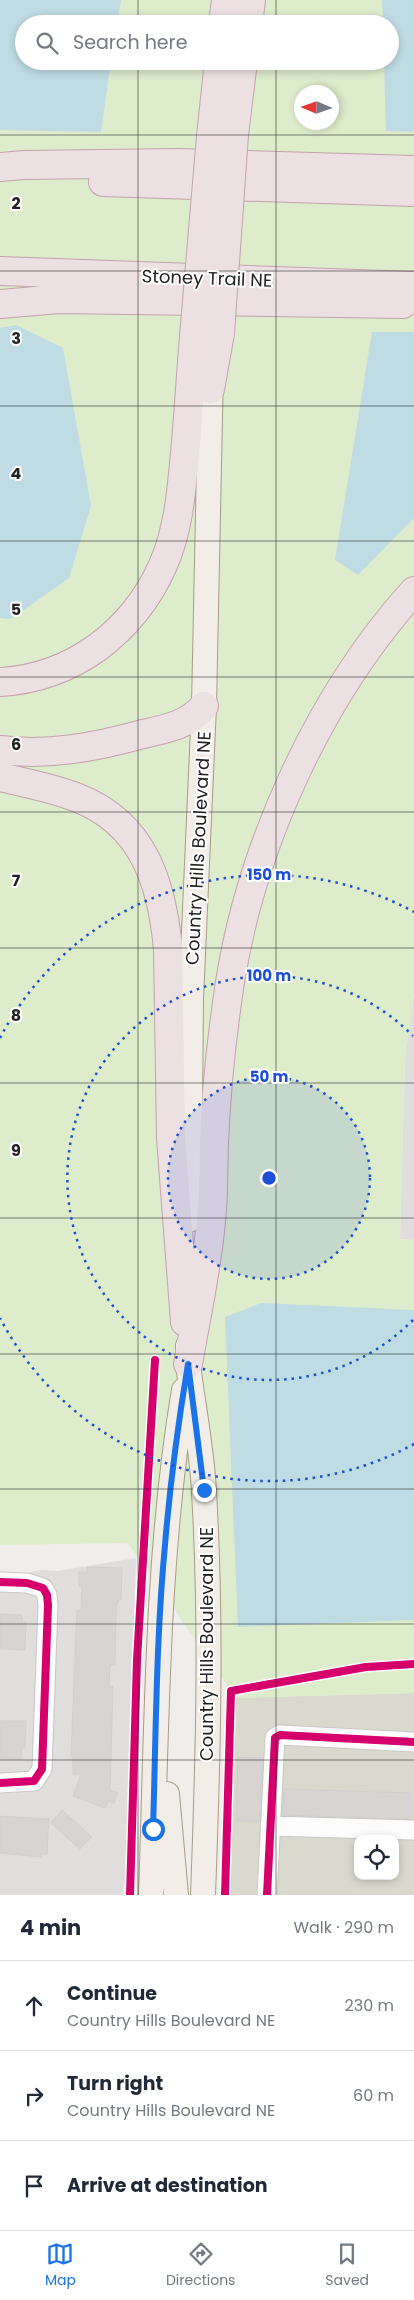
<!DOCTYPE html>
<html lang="en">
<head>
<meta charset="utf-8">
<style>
  :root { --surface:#fff; --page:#f6f6f7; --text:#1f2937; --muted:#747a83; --line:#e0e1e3; --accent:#1a73e8 }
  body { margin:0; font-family:Poppins,sans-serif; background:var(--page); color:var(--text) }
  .controls { position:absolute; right:15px; bottom:15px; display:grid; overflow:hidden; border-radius:10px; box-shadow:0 2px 8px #0003 }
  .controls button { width:45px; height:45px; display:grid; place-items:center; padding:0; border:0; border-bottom:1px solid var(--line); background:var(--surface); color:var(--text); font:25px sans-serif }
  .compass { position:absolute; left:294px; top:85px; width:45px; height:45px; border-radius:50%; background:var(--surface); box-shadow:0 2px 8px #0003; rotate:272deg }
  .stop { position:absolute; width:15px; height:15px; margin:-11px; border:4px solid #1a73e8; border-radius:50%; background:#fff }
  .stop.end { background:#1a73e8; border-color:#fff; box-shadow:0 1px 5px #0008 }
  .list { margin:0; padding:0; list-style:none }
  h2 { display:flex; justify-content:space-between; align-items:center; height:65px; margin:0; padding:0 20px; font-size:21px }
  h2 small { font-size:16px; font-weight:400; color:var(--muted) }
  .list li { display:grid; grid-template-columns:32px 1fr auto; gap:15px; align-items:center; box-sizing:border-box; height:90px; padding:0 20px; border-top:1px solid var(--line) }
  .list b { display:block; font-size:19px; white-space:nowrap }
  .list p { margin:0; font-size:16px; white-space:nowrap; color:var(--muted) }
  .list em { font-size:16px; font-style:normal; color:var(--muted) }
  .icon { flex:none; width:28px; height:28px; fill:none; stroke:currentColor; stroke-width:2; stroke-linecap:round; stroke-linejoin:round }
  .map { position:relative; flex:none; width:414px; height:1895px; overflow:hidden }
  .search { position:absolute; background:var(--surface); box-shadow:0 2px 8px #0003; left:15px; right:15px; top:15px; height:55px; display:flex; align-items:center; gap:12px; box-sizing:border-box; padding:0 18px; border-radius:28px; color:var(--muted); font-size:19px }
  .sheet { height:335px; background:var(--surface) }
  nav { display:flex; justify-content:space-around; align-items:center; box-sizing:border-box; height:70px; border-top:1px solid var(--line); background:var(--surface); font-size:14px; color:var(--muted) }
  nav a { display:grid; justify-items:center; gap:2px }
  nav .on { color:var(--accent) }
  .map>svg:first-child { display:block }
  .residential { fill:#dfdedc }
  .construction { fill:#d9d9cd; fill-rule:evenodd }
  .grass { fill:#ddeccb; fill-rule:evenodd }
  .water { fill:#bfdbe3 }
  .building { fill:#d7d4d2; stroke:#d3d0cc }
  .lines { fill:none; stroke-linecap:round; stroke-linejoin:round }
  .minor-casing { stroke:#c9c8c7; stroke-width:21 }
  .major-casing { stroke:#a79c86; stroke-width:26 }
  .highway-casing { stroke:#c5a2ac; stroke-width:30 }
  .minor { stroke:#fdfcfc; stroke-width:19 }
  .major { stroke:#f3ede7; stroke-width:24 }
  .highway { stroke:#ece0e2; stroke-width:28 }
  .highway-bridge-casing { stroke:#c5a2ac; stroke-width:30; stroke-linecap:butt }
  .highway-bridge { stroke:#ece0e2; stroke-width:28 }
  .cycleway-casing { stroke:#fff; stroke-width:11 }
  .cycleway { stroke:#d6006c; stroke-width:8 }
  .route { stroke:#1a73e8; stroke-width:6 }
  .grid { fill:none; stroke:#222; stroke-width:1; stroke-opacity:0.55 }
  .ring { fill:none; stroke:#1d4ed8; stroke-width:2.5; stroke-dasharray:2.5 5 }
  .labels { text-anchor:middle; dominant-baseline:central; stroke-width:4; stroke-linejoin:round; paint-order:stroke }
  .street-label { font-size:18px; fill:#222; stroke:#fff }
  .grid-label { font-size:16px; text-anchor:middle; font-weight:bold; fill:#222; stroke:#fff; stroke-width:4; stroke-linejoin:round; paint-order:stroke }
  .centre { fill:#1d4ed8; stroke:#fff; stroke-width:2.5 }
  .ring-label { font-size:15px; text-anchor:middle; font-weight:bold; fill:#1d4ed8; stroke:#fff; stroke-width:4; stroke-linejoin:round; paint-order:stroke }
</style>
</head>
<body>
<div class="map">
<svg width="414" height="1895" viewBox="0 0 414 1895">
  <rect width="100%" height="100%" fill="#f0eeeb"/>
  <!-- residential -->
  <path class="residential" d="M414,994V1240L400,1239L405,1059Z
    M136,1558L126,1876L122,1895H0V1573L22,1574L41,1570L58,1571Z"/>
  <!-- construction -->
  <path class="construction" d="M414,1693V1895H228L236,1698ZM358,1839H395V1876H358Z"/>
  <!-- grass -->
  <path class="grass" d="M0,0H414V994L405,1059L400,1239L414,1240V1693L236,1698L128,1543L0,1545ZM24,24H390V61H24ZM302,92H332V122H302Z"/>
  <!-- water -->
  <path class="water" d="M0,0H121L117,24H24V61H111L101,132L0,130Z
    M382,0H414V132L386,131L384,61H390V24H383Z
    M16,325L63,348L91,506L69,578L11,619L0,618V328Z
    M372,332H414V518L358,575L335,560Z
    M261,1303L414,1310V1620L238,1627L225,1317Z"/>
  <!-- building -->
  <path class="building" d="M87,1567L122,1568L121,1600H118L116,1607L115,1665H110L109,1686H113L110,1790L118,1793L114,1803L108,1801L105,1808L73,1796L81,1774H73V1756H71L77,1610H81L82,1586H79V1572H87Z
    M0,1614L22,1615V1622H26L25,1650L0,1649Z
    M0,1721H26L25,1748H22L21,1759L0,1758Z
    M238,1757L263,1758L259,1822L236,1821Z
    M284,1789L411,1793V1819L282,1815Z
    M62,1810L92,1837L80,1849L51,1823Z
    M0,1816L49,1819L47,1854H41V1857L0,1853Z"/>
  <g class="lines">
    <!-- minor casing -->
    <g class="minor-casing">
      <path id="minor" d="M0,1582L27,1583L43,1588L47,1595L48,1605L42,1769L34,1781L0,1783
        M270,1826L414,1830
        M267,1895L275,1738L280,1735L414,1742"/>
    </g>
    <!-- major casing -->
    <g class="major-casing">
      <path id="major" d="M189,1220L191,999L204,706L211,369
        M188,1346V1364C193,1406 202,1449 204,1492C212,1626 208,1761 203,1895
        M167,1794L176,1895
        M151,1895C157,1726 156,1557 184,1390"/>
    </g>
    <!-- highway casing -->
    <g class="highway-casing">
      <path id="highway" d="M223,24L226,0
        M248,24L251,0
        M234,135L243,61
        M211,136L219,61
        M0,167L24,165L178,163L414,170
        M103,182L414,192
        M0,271L414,286
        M0,304L59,299L403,304
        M210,389L220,333
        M0,682C36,680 69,668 98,647C126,626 149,597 163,565C180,527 182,483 186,442C189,407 191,372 194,336
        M0,750C49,756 96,747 143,734C165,729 189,725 204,706
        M0,777C26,783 53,788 78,798C144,824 162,884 168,949L171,1138L185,1322
        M188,1364C196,1317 207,1269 211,1221C214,1195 213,1169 214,1143C216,1090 222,1035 230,982C252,844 320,695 414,591"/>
    </g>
    <!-- minor -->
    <use href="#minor" class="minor"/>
    <!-- major -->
    <use href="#major" class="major"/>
    <!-- highway -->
    <use href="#highway" class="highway"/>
    <!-- highway-bridge casing -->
    <g class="highway-bridge-casing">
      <path id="highway-bridge" d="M220,333L234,135
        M194,336L211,136"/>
    </g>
    <!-- highway-bridge -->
    <use href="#highway-bridge" class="highway-bridge"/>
    <!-- cycleway casing -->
    <g class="cycleway-casing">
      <path id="cycleway" d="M0,1582L27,1583L43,1588L47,1595L48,1605L42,1769L34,1781L0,1783
        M130,1895L137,1660L155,1360
        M225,1895L231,1691L366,1667L414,1664
        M267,1895L275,1738L280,1735L414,1742"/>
    </g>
    <!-- cycleway -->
    <use href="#cycleway" class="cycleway"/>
  </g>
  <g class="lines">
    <!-- route -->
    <path class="route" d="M153,1829C156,1734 156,1639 165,1545C170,1484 178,1424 188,1364L204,1490"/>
  </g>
  <!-- grid -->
  <path class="grid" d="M138,0V24M276,0V24M138,61V1895M276,61V1895M0,135H414M0,271H414M0,406H414M0,541H414M0,677H414M0,812H414M0,948H414M0,1083H414M0,1218H414M0,1354H414M0,1489H414M0,1624H414M0,1760H414"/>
  <!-- distance rings -->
  <circle cx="269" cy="1178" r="101" fill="#1d4ed8" fill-opacity=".12"/>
  <g class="ring">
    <circle cx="269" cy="1178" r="101"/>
    <path d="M413 1320A202 202 0 1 1 413 1036"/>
    <path d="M414 1444A303 303 0 0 1 0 1318M0 1038A303 303 0 0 1 414 912"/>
  </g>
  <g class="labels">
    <!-- street labels -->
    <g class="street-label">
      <text transform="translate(207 278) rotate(2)">Stoney Trail NE</text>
      <text transform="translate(198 848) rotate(-87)">Country Hills Boulevard NE</text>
      <text transform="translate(206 1644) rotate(-90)">Country Hills Boulevard NE</text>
    </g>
  </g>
  <g class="grid-label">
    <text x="16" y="209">2</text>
    <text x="16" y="344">3</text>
    <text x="16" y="479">4</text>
    <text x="16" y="615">5</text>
    <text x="16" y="750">6</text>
    <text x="16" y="886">7</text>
    <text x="16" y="1021">8</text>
    <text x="16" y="1156">9</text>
  </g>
  <circle cx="269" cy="1178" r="8" class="centre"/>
  <g class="ring-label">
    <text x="269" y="880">150 m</text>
    <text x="269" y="981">100 m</text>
    <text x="269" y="1082">50 m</text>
  </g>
</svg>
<div class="controls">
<button><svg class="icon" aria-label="locate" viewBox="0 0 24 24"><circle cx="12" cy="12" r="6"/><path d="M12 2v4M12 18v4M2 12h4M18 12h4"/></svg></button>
</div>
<svg class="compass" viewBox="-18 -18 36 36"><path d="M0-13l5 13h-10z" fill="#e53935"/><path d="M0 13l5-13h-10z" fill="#747a83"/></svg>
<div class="stop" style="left:153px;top:1829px"></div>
<div class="stop end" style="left:204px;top:1490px"></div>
<div class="search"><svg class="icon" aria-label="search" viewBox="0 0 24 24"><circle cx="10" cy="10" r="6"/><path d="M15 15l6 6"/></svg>Search here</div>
</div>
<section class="sheet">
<h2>4 min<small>Walk · 290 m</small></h2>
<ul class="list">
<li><svg class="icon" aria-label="ahead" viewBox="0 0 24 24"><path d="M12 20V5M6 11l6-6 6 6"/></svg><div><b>Continue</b><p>Country Hills Boulevard NE</p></div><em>230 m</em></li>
<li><svg class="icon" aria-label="right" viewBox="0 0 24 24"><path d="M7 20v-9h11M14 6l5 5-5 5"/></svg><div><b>Turn right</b><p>Country Hills Boulevard NE</p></div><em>60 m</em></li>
<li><svg class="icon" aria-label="arrive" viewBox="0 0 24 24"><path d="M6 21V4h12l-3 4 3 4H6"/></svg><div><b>Arrive at destination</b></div></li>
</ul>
</section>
<nav>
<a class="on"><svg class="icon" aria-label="map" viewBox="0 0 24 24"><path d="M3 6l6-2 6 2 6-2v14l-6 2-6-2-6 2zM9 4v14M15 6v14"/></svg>Map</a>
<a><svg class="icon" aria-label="directions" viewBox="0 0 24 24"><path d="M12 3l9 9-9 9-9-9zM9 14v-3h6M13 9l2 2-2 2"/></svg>Directions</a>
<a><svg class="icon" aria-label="saved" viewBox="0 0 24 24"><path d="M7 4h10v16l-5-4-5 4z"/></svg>Saved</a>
</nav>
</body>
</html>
